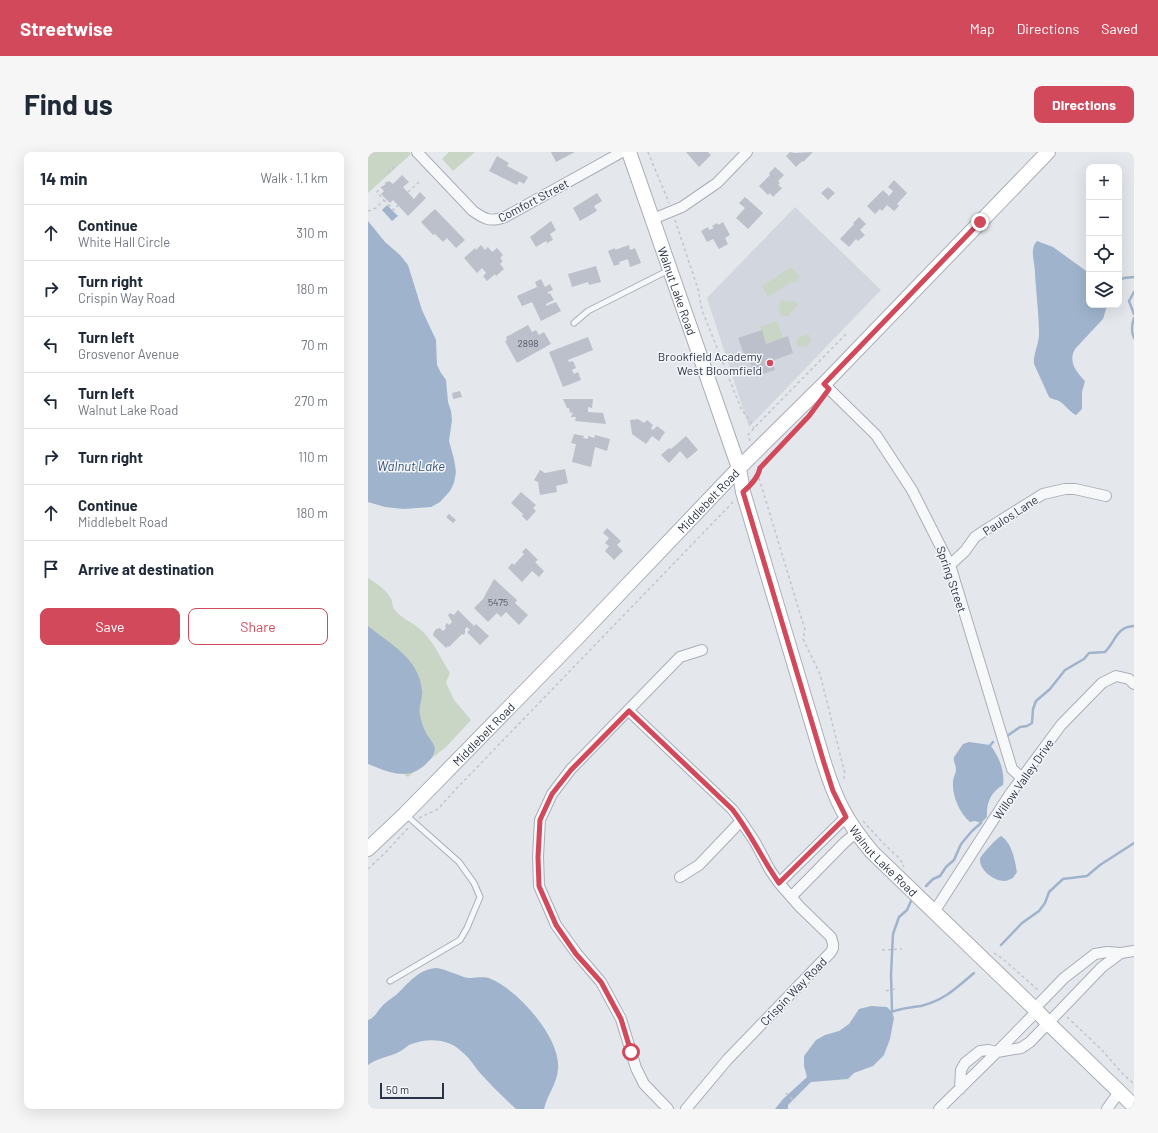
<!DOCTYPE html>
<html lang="en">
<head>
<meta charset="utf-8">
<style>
  :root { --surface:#fff; --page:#f6f6f7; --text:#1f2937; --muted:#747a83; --line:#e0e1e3; --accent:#d1495b }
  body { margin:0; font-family:Barlow,sans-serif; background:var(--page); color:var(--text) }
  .controls { position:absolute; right:12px; top:12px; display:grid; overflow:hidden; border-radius:8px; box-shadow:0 4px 16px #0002 }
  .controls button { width:36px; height:36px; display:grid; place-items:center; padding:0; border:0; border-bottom:1px solid var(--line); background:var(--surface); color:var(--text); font:20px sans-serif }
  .scale { position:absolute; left:12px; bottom:10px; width:64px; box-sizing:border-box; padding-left:4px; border:2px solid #2b3445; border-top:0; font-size:11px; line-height:14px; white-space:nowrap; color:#2b3445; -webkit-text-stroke:3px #f4f6f9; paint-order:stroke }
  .stop { position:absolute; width:12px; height:12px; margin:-9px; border:3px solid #d1495b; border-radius:50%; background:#fff }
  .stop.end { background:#d1495b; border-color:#fff; box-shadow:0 1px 4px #0008 }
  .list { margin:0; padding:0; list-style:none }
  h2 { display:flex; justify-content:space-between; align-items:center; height:52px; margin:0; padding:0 16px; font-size:17px }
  h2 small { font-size:13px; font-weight:400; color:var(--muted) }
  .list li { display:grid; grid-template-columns:26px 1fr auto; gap:12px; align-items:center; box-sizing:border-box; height:56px; padding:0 16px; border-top:1px solid var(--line) }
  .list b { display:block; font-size:15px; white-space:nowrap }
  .list p { margin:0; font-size:13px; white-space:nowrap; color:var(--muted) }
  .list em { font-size:13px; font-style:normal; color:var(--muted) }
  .actions { display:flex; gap:8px; padding:12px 16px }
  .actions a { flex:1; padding:9px 0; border:1px solid var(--accent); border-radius:8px; text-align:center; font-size:14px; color:var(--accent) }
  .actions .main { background:var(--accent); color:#fff }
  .icon { flex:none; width:22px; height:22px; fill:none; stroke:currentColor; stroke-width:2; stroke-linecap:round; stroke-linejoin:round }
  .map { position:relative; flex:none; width:766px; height:957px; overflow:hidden; border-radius:8px }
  header { display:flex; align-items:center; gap:24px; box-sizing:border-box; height:56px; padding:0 20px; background:var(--accent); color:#fff }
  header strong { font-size:19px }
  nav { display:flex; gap:22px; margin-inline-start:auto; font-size:14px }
  .intro { display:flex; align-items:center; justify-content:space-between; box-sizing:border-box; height:96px; padding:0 24px }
  h1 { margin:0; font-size:28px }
  .button { padding:10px 18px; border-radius:8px; background:var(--accent); color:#fff; font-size:14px; font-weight:700 }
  main { display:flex; gap:24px; padding:0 24px }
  aside { flex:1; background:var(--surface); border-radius:8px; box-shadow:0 4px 16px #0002 }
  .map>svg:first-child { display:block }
  .built { fill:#d2d6de }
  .green { fill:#c9d6c5 }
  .water { fill:#9fb4cc }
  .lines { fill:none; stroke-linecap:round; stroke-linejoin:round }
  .stream { stroke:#9fb4cc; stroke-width:2.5 }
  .building { fill:#bbc0ca }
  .lane-casing { stroke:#a9aeb7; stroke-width:7 }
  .street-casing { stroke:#a9aeb7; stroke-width:12 }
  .secondary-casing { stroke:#a9aeb7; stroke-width:16 }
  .path { stroke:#c2c5cb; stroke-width:1.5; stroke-dasharray:3 3; stroke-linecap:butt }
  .lane { stroke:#f7f8fa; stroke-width:5 }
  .street { stroke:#f7f8fa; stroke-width:10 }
  .secondary { stroke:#fff; stroke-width:14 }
  .route { stroke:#d1495b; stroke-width:5 }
  .poi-dot { fill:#d1495b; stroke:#f4f6f9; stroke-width:1.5 }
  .labels { text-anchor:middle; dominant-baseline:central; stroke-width:3; stroke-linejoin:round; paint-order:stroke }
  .number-label { font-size:10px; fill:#4f5766 }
  .street-label { font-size:12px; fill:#2b3445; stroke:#f4f6f9 }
  .poi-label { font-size:12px; fill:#2b3445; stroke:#f4f6f9; text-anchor:end }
  .water-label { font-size:13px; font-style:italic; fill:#34527a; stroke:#f4f6f9 }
</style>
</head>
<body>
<header>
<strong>Streetwise</strong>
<nav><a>Map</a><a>Directions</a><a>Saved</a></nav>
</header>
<div class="intro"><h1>Find us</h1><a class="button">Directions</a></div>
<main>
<aside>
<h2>14 min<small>Walk · 1.1 km</small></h2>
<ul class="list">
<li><svg class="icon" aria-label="ahead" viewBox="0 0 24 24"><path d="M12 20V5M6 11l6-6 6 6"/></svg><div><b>Continue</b><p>White Hall Circle</p></div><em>310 m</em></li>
<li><svg class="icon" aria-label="right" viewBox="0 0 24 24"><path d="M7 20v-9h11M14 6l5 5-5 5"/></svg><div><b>Turn right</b><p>Crispin Way Road</p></div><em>180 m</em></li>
<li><svg class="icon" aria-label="left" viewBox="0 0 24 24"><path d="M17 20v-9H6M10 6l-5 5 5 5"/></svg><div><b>Turn left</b><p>Grosvenor Avenue</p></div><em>70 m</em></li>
<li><svg class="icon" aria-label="left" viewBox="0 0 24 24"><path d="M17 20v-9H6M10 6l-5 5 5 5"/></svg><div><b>Turn left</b><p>Walnut Lake Road</p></div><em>270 m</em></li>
<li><svg class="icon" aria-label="right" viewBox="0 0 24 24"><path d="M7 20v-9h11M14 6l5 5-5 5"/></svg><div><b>Turn right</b></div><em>110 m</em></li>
<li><svg class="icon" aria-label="ahead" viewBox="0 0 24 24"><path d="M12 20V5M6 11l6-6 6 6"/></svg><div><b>Continue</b><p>Middlebelt Road</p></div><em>180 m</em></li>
<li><svg class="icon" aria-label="arrive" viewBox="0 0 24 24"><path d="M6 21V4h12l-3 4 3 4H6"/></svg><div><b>Arrive at destination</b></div></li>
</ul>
<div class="actions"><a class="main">Save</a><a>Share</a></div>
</aside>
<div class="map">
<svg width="766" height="957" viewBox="0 0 766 957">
  <rect width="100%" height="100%" fill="#e4e7ec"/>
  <!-- built -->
  <path class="built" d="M427,55L513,138L381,275L339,146Z"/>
  <!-- green -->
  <path class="green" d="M0,0H41L43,2L0,41Z
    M81,0H107L85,19L74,7Z
    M423,115L433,125L426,131H422L400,145L394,134Z
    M414,148L422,150L425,148L429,150V153L420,164H413C411,158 409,153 414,148Z
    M409,169L415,186L398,192L392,175Z
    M441,182L443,188L439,194L430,195L428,190L430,186Z
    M0,426C8,431 19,438 23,447C25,451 24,455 27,458C34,467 44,470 52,477C65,488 73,507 82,521L78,530L86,548L103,568L78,595L40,625L0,599Z"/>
  <!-- water -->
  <path class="water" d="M19,53L30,64L24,69L14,58Z
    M0,69L17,90L32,103L40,113L54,158L68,188L69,213L73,221L78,228L80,250L83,259L84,268L81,289L86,307L88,320L86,331L82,339L72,350L63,355L36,357L17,355L0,350Z
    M669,89L685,95L721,121V153H742L738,157L735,167L707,197C700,210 708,219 717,229L714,240V257L708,263C701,260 698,253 691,249C688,247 685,248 681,245L666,212C665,202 671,192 671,182C671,162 668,141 667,121C667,110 661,97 669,89Z
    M0,474C22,492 52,507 54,539C55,547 50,555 52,563C53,569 55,575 58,581C61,586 66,591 67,597C66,604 62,608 57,613C39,629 20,620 0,612Z
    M601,590L622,593C631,604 637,619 635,633C623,640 618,651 619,665L613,671L607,669L602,670C591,661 584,643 585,630C585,625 588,622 588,617C588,613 585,610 586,605L595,592Z
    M633,684C644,691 647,708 649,720L645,726C642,727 639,729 636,729C626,729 611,718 612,707C612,704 629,686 633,684Z
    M69,816C79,818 87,822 96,825C104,828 114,823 123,827C150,838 193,886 190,917C189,932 179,943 176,957H148C136,946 124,934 113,922C106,914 101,905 93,899C79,886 58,886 41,893C38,895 35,898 31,900C21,905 9,906 0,913V868C7,866 10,858 15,853C19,849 24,846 28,843C41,831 50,817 69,816Z
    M503,854L519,855L524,860L526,866L522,887L516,903L505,914L486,921L480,927L443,930L420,953V957H407L415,947L439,925L436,914V904L448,888L457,883L471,879L481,872L491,857Z"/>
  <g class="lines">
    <!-- stream -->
    <path class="stream" d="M751,129L756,126L766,125
      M766,140L761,149L766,162
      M766,166C764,172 763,180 766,186
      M639,584L652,575L659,574L664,571L665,557L668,549L682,537L697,518L716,507L721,501L737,500C748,489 748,475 766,474
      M620,596L625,590
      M558,734L565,727L572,724L578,715L586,708L593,692L604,679L613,671V669
      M633,793L654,771L671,759L677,751L681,740L695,727L719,724L732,713L766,691
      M524,860L523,822L525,782L531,765L539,758L543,749
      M522,861C531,856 542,856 553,854C577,848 588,836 606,821"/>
  </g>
  <!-- building -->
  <path class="building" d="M183,0H207L188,10Z
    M318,0H340L343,3L331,15Z
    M422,0L427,1L445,0L435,10L434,9L428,15L418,4Z
    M129,4L141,11L139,14L160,25L156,32L151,29L149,33L121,19Z
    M407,15L416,23L410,29L412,31L410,33L414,36L405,45L402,41L400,43L391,34L402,23L401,21Z
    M34,23L41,30L35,35L46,47L52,40L58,46L40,64L25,48L22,51L13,42L16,39L13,36L21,29L25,32Z
    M526,28L539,41L529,52L531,54L526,59L519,53L514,59L512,57L507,62L499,54L515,38L521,44L525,39L520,35Z
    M460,35L467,41L460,48L453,41Z
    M229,41L234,49L226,54L229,59L212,69L205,56Z
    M377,45L395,61L380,77L368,66L377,56L371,51Z
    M67,57L97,88L88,96L79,86L75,90L67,82L65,83L53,70Z
    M491,65L498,72L492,78L497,83L490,89L488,87L481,95L472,87L486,72L485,71Z
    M183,69L188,78L182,82L185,88L179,91L178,89L168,95L162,85Z
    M355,70L362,83L357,86L360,92L351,97L345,87L339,90L333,79L340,75L341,78L346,76L344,74L349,71L350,73Z
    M113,93L117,98L120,95L124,100L129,96L135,103L132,106L135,109L132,112L136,117L128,124L127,122L119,129L115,124L118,121L114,116L109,121L96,106L107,96L108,98Z
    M261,93L262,98L267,96L273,111L262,115L260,107L251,110L252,112L246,114L240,99L247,96V98Z
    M228,114L233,130L221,133L220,130L204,135L200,122Z
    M173,127L177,135L182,132L185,138L180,140V142L182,141L186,148L178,152V154L188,150L193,159L173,169L164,150L154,154L149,144L169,135L167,130Z
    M160,173L164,180L168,178L171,183L176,180L183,192L149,211L137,189L139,188L138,185Z
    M394,178L398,192L420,184L425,201L404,209L407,218L387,224L380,204L377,205L370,186Z
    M220,185L225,198L200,208L201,210L205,209L208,216L204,218L206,222L210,220L213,228L195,235L181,200Z
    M92,239L94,245L85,247L84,241Z
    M195,247H225L224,256L220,255V260L235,261L238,272L207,269L208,265H203L205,260L202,261L201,256H199Z
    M270,267L276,271L279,268L285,273L283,276L285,278L289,274L297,280L291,289L284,284L278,292L264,282L262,268Z
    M206,282L216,284L215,286L220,287V284L226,286L227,283L242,287L239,299L227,295L223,315L204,310L208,292L203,291Z
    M318,284L330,298L319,307L312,299L301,311L293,303L301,296L303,297Z
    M197,317L200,331L188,334L189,340L172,343L170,330L166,328L172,318L177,321Z
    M153,340L168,353L165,356L168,359L159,369L154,364L155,362L143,351Z
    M81,362L88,368L85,371L78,365Z
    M239,376L253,389L249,393L255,399L246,408L237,399L241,394L237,391L241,386L235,381Z
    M158,396L170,408L167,410L176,419L171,425L164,419L154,430L140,416L144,411L146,413L156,402L154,400Z
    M126,427L149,448L147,451L160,463L151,473L138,460L133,465L129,461L120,470L106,456L115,447Z
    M90,458L106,474L108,472L121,484L112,493L99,480L102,478L99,475L97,477V481L96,483L94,482L81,495L80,494L78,496L65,483L66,480L68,477L72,476L75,479L78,476L77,474L79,471L81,473L84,470L80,463L82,461L86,463Z"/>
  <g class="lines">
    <!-- lane casing -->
    <g class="lane-casing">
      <path id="lane" d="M206,171L220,159L301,118
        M22,829L92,788L99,776L112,745L106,731L91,710L38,663"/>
    </g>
    <!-- street casing -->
    <g class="street-casing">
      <path id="street" d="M49,0L105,59C118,68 122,70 137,65L254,0
        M285,67L314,55L349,31L379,0
        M456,232L508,283L544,338L582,413L644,617L654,626
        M582,413L597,399L607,385L619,377L675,342L697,337H707L738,344
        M261,559L364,657L373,669L387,690L402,718L411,731L432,755L463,785L465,792V796L463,800L359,908L318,957
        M312,725L331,713L373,669
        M411,731L478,665
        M423,745L477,690L488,681
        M566,760L642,642L693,573L734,531L748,524L761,527L766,532
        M667,856L696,826L727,802L739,800L753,801L766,799
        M669,859L629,900L653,896L662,890L734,815L753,801
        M592,937L593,918L597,911L612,899L620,898L629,900
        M300,957L276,932L268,916L253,867L233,830L209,802L188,773L171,734L170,705L172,668L184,642L203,617L312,505L334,498
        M571,957L629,900
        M739,957L751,940"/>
    </g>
    <!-- secondary casing -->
    <g class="secondary-casing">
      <g id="secondary">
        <path id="s1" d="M261,0L371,316L375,340L456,611C468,649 478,669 504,700L669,859L680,871L766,954"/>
        <path id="s2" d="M0,697L37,662L210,485L371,316L456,232L680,0"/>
      </g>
    </g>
    <!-- path -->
    <path class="path" d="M280,0L301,51
      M20,21L28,13
      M40,40L51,30
      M16,48L26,58L30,53
      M0,59L8,56L16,48L9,40L21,28
      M307,68L330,137L334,158L374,259L379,264L386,276
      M382,289L380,283L386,276L478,182
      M390,314L391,326L437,478L435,487L452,522L477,622L475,630
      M392,319L393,316L436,268
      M385,331L390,323
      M51,666L70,657L88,637L366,349
      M495,669L515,691L532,707L536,715
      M0,717L17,701L41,675
      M514,798L534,797
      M626,801L635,807L670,838
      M518,839L527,837
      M699,865L733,897L754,921L766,932
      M418,941L427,950"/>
    <!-- lane -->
    <use href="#lane" class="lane"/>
    <!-- street -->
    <use href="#street" class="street"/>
    <!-- secondary -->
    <use href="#secondary" class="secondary"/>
  </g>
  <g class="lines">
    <!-- route -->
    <path class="route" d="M263,900L253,867L233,830L208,802L188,773L171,734L170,705L172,668L184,642L203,618L261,559L364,657C382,680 394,707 411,731L478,665L465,639L456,611L375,340C383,333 390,326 392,316L441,264L461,237L456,232L612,70"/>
  </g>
  <!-- markers -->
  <circle class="poi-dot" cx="402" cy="211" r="4"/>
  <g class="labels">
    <!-- number labels -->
    <g class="number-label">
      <text x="160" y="191">2898</text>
      <text x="130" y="450">5475</text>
    </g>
    <!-- street labels -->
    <g class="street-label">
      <text transform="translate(165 48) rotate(-28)">Comfort Street</text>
      <text stroke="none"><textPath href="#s1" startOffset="147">Walnut Lake Road</textPath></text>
      <text stroke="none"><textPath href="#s2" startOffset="487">Middlebelt Road</textPath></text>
      <text transform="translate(642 363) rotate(-33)">Paulos Lane</text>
      <text transform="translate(584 427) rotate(71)">Spring Street</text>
      <text stroke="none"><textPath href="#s2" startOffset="163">Middlebelt Road</textPath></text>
      <text transform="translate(655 627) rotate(-55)">Willow Valley Drive</text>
      <text stroke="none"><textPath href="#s1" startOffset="758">Walnut Lake Road</textPath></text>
      <text transform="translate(425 839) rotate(-46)">Crispin Way Road</text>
    </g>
    <!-- poi labels -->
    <g class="poi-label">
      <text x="394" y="204">Brookfield Academy<tspan x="394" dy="14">West Bloomfield</tspan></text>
    </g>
    <!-- water labels -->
    <g class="water-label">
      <text x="43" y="314">Walnut Lake</text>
    </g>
  </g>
</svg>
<div class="controls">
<button>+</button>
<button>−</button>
<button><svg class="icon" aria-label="locate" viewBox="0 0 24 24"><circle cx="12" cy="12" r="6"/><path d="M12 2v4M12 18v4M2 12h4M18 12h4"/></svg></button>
<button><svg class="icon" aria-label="layers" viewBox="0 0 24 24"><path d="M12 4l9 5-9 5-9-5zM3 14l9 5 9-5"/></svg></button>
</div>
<div class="scale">50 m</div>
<div class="stop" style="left:263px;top:900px"></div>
<div class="stop end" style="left:612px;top:70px"></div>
</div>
</main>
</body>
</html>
